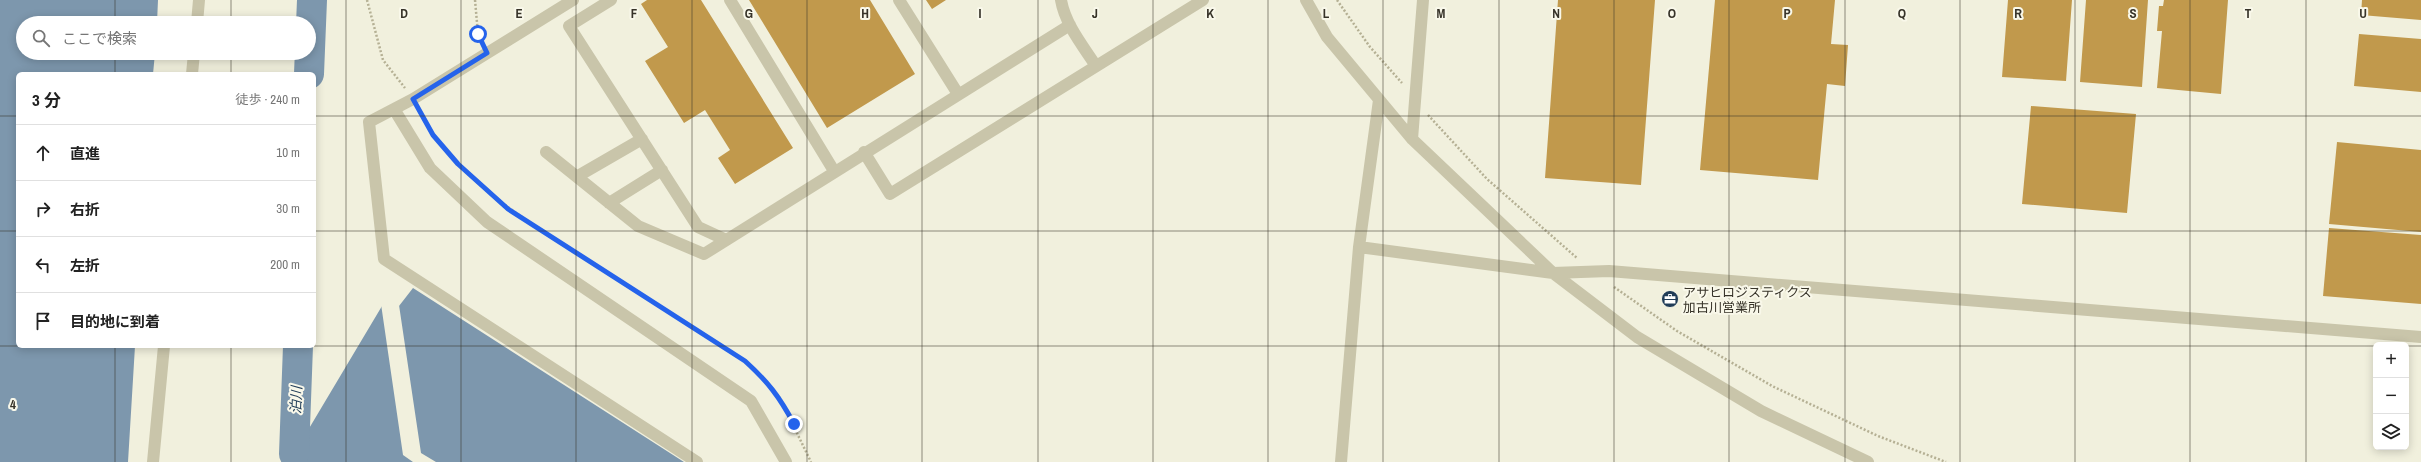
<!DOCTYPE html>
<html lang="ja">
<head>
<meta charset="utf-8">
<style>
  :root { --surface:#fff; --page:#f6f6f6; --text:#222; --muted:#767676; --line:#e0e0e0 }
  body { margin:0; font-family:"Archivo Narrow","Noto Sans JP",sans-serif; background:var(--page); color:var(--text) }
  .controls { position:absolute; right:12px; bottom:12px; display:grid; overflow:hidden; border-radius:6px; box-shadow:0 2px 10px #0003 }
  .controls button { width:36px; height:36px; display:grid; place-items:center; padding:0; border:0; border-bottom:1px solid var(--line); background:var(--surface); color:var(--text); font:20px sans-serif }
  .stop { position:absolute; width:12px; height:12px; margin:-9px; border:3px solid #2563eb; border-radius:50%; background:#fff }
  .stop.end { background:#2563eb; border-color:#fff; box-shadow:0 1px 4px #0008 }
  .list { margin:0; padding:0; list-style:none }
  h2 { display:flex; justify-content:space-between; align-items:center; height:52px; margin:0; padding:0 16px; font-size:17px }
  h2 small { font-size:13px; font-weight:400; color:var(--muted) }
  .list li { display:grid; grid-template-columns:26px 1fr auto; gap:12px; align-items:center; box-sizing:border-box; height:56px; padding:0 16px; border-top:1px solid var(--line) }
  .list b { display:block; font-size:15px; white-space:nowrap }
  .list em { font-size:13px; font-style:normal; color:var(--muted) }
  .icon { flex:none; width:22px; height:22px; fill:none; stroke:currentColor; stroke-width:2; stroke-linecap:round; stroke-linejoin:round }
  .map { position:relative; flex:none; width:2421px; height:462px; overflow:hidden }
  .search { position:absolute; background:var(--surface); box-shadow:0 2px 10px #0003; left:16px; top:16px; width:300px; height:44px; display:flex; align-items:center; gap:10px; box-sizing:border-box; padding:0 14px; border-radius:22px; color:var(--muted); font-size:15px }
  .panel { position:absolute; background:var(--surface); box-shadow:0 2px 10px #0003; left:16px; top:72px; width:300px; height:276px; border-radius:6px }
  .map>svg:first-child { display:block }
  .water { fill:#7d97ad }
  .pier { fill:#f1f0dd }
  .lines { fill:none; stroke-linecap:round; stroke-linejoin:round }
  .river { stroke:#7d97ad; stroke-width:30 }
  .building { fill:#c1994c }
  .path { stroke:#b5b094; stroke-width:2.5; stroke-dasharray:2 2; stroke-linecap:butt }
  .minor { stroke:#c9c5aa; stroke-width:12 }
  .route { stroke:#2563eb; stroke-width:5 }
  .grid { fill:none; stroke:#373329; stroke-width:1; stroke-opacity:0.55 }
  .labels { text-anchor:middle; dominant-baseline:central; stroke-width:4; stroke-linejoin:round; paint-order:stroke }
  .poi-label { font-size:13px; fill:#373329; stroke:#f9f8ea; text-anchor:start }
  .water-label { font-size:14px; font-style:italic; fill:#203c57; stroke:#f9f8ea }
  .grid-label { font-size:13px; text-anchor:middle; font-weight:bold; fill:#373329; stroke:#f9f8ea; stroke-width:4; stroke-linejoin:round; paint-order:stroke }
</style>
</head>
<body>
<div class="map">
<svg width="2421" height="462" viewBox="0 0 2421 462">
  <rect width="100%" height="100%" fill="#f1f0dd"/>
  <!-- water -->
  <path class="water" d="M0,0H158L157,23H23V53H155L153,74H18V346H135L128,462H0Z
    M413,288L684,462H289L382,306H399Z"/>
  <!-- pier -->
  <path class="pier" d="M381,304L399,305L421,453L436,462H413L403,455Z"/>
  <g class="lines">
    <!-- river -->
    <path class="river" d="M309,74L312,0
      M294,454L298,346"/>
  </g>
  <!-- building -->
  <path class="building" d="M647,0H701L793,148L735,184L718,158L730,150L705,110L684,123L645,61L668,47L641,4Z
    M749,0H870L915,74L827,128Z
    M926,0H946L932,9Z
    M1558,0H1655L1641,185L1545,178Z
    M1715,0H1835L1831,44L1848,45L1845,86L1827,84L1818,180L1700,170Z
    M2008,0H2072L2066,81L2002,77Z
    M2086,0H2148L2142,87L2080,82Z
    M2164,0H2228L2221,94L2157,88L2162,31H2157L2159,6H2163Z
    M2362,0H2421V20L2361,15Z
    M2359,34L2421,39V92L2354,86Z
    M2031,106L2136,114L2127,213L2022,204Z
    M2337,142L2421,150V232L2329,224Z
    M2329,228L2421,235V304L2323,296Z"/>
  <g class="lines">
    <!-- path -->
    <path class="path" d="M367,0L383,60L405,88
      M475,0L478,34L481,41
      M1337,0L1370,47L1402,83
      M419,111C458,183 531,223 597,266C646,298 695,329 745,361L765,380L780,398L811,462
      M1428,115L1487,179L1577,258
      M1614,287L1677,331L1772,386L1878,436L1946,462"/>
    <!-- minor -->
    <path class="minor" d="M573,0L413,99L369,122L384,259L697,462
      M611,0L569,26L698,227L724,239
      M730,0L834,171
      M899,0L958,94
      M1061,0C1065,24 1083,46 1096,66
      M1306,0L1327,37L1412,139L1553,273L1637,337L1761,411L1868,462
      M197,23L199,0
      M192,74L194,53
      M394,109L430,168L487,222L751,401L786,462
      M1412,139L1423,0
      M546,152L638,226L704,254L1070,25
      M864,152L890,194L1203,0
      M578,176L642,139
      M609,203L662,170
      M1359,247L1553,273L1609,271L2421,337
      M153,462L164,346
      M1341,462L1359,247L1379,100"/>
  </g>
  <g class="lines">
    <!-- route -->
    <path class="route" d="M478,34L487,53L413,99L433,135L458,164L508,209L745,361C768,382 779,396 794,424"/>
  </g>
  <!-- grid -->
  <path class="grid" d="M115,0V23M231,0V23M346,0V462M461,0V462M576,0V462M692,0V462M807,0V462M922,0V462M1038,0V462M1153,0V462M1268,0V462M1383,0V462M1499,0V462M1614,0V462M1729,0V462M1845,0V462M1960,0V462M2075,0V462M2190,0V462M2306,0V462M115,53V74M231,53V74M0,116H18M314,116H2421M0,231H18M314,231H2421M0,346H2376M115,346V462M231,346V462M2406,346H2421"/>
  <!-- icons -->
  <defs>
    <g id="office-disc" transform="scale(0.9)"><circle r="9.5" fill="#203c57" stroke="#f9f8ea"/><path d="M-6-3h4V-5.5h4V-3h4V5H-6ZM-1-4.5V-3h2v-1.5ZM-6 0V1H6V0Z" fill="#fff"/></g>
  </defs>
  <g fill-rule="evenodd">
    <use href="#office-disc" x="1670" y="299"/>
  </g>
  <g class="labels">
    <!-- poi labels -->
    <g class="poi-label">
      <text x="1683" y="292">アサヒロジスティクス<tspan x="1683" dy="15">加古川営業所</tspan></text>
    </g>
    <!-- water labels -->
    <g class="water-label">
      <text transform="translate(296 400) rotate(-88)">泊川</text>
    </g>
  </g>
  <g class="grid-label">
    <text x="404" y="18">D</text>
    <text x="519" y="18">E</text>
    <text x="634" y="18">F</text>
    <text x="749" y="18">G</text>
    <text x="865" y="18">H</text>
    <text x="980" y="18">I</text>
    <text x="1095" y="18">J</text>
    <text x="1210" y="18">K</text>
    <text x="1326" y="18">L</text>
    <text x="1441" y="18">M</text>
    <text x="1556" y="18">N</text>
    <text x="1672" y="18">O</text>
    <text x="1787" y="18">P</text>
    <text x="1902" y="18">Q</text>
    <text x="2018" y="18">R</text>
    <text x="2133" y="18">S</text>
    <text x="2248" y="18">T</text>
    <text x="2363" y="18">U</text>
    <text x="13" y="409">4</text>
  </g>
</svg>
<div class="controls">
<button>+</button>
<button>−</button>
<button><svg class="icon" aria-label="layers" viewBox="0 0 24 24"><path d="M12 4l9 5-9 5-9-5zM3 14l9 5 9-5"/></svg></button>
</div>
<div class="stop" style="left:478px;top:34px"></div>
<div class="stop end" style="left:794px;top:424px"></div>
<div class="search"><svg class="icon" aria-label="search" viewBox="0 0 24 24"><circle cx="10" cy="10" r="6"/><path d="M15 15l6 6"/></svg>ここで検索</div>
<section class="panel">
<h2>3 分<small>徒歩 · 240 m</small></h2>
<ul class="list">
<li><svg class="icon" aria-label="ahead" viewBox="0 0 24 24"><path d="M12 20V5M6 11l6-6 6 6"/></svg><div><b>直進</b></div><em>10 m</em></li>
<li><svg class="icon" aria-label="right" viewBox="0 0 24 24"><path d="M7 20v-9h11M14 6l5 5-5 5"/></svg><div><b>右折</b></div><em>30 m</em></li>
<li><svg class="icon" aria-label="left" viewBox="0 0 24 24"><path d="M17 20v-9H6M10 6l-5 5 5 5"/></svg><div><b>左折</b></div><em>200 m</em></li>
<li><svg class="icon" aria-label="arrive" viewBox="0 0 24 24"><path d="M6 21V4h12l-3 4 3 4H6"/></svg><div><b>目的地に到着</b></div></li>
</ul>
</section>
</div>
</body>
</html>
